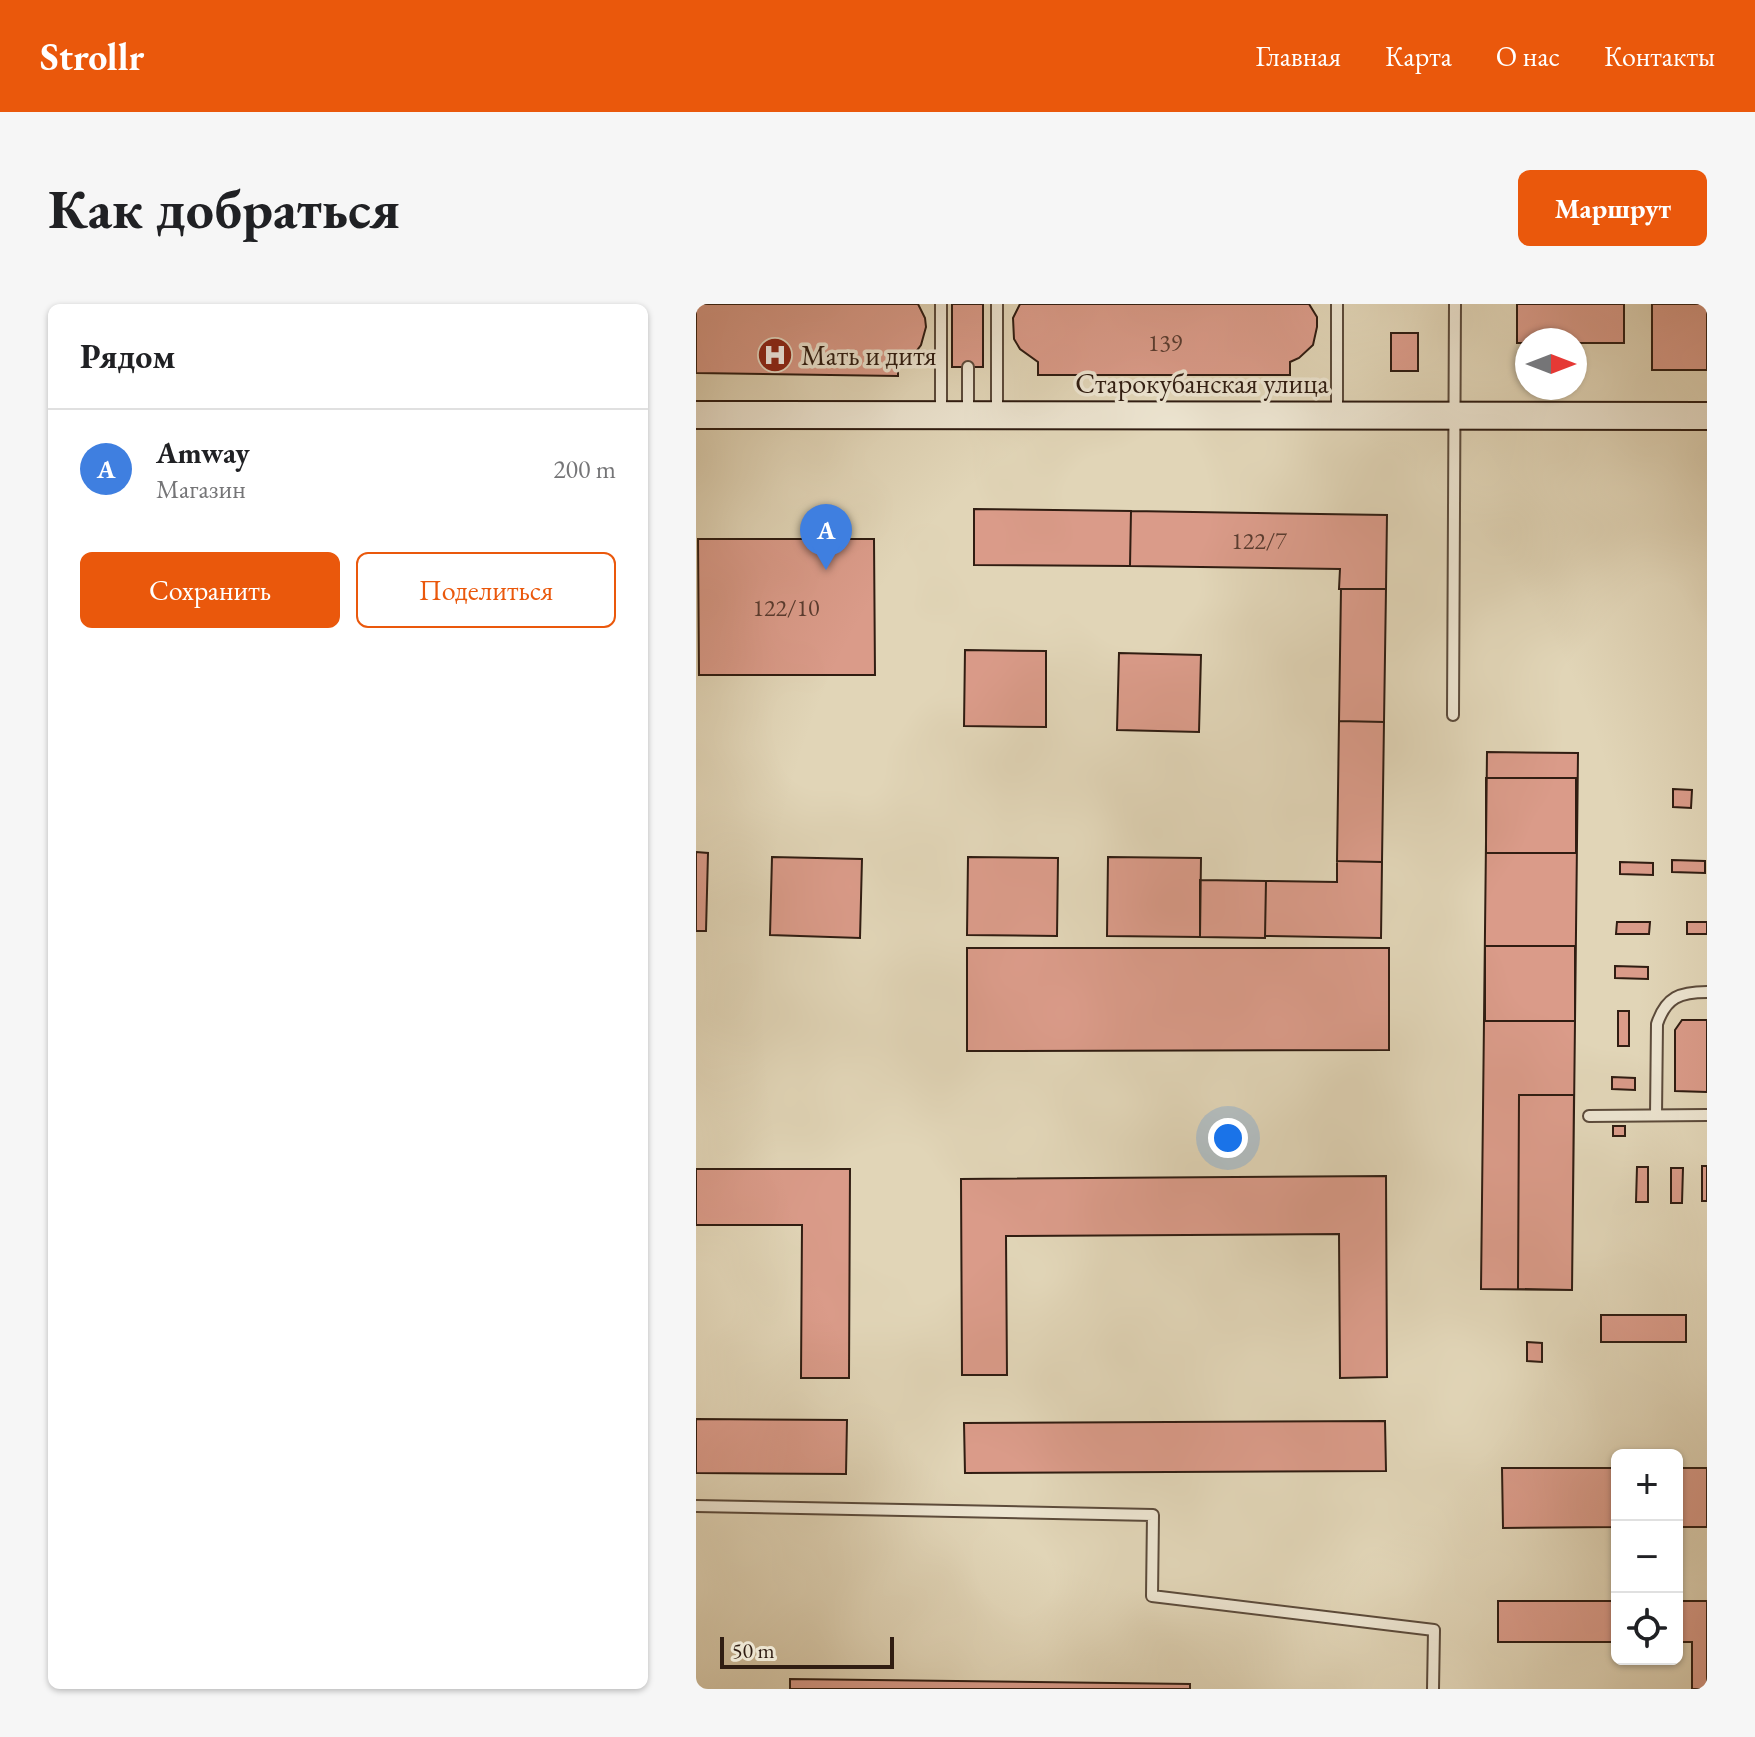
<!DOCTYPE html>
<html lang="ru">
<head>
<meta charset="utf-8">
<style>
  :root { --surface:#fff; --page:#f6f6f6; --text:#202124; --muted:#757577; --line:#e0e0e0; --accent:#ea580c }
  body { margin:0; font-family:"EB Garamond",serif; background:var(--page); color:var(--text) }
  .controls { position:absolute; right:24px; bottom:24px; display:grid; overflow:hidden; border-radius:12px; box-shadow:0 2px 6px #0004 }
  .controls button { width:72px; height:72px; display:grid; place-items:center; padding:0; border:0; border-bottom:2px solid var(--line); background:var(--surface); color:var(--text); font:40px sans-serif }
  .compass { position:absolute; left:819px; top:24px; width:72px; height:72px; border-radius:50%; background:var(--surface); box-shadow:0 2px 6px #0004; rotate:90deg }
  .scale { position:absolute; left:24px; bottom:20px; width:174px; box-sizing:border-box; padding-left:8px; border:4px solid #301d12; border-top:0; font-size:22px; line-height:28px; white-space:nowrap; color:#301d12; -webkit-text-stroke:6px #ece4d0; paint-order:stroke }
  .you { position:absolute; left:532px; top:834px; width:28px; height:28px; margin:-20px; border:6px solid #fff; border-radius:50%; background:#1a73e8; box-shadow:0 0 0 12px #1a73e833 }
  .badge { display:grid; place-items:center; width:52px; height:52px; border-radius:50%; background:var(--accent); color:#fff; font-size:26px; font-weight:700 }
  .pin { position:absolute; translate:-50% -66px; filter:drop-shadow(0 2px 4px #0008) }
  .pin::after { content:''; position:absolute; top:42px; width:28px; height:24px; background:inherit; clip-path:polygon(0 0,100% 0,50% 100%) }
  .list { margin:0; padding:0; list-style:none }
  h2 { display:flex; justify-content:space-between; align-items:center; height:104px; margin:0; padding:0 32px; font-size:34px }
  h2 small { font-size:26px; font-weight:400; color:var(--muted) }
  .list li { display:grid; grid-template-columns:52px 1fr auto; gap:24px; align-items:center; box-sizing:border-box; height:120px; padding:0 32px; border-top:2px solid var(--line) }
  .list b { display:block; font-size:30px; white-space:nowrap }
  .list p { margin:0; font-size:26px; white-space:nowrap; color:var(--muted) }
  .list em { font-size:26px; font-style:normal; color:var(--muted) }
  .actions { display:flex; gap:16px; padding:24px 32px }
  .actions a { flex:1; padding:18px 0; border:2px solid var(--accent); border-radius:12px; text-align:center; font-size:28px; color:var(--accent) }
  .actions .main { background:var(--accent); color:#fff }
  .icon { flex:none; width:44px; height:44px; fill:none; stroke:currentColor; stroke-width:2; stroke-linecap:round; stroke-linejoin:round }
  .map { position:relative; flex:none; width:1011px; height:1385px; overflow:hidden; border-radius:12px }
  header { display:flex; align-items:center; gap:48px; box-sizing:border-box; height:112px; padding:0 40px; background:var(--accent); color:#fff }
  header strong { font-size:38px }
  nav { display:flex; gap:44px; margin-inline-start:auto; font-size:28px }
  .intro { display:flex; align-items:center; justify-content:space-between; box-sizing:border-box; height:192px; padding:0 48px }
  h1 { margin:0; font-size:56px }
  .button { padding:20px 36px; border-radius:12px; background:var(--accent); color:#fff; font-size:28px; font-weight:700 }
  main { display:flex; gap:48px; padding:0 48px }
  aside { flex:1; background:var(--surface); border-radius:12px; box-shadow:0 2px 6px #0004 }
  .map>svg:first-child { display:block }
  .building { fill:#da9b89; stroke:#301d12; stroke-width:2 }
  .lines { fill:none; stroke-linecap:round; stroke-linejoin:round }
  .lane-casing { stroke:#5c4b3b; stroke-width:14 }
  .secondary-casing { stroke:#301d12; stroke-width:30 }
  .lane { stroke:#ece4d0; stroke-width:10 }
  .secondary { stroke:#ece4d0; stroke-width:26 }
  .labels { text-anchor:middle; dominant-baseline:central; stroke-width:7; stroke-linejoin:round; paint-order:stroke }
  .number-label { font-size:24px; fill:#5a3c30 }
  .poi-label { font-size:28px; fill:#301d12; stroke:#ece4d0; text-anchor:start }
  .street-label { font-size:28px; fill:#301d12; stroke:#ece4d0 }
</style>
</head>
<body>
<header>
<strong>Strollr</strong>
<nav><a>Главная</a><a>Карта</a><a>О нас</a><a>Контакты</a></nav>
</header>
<div class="intro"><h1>Как добраться</h1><a class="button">Маршрут</a></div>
<main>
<aside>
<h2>Рядом<small></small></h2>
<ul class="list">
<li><span class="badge" style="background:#3f7fe0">A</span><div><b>Amway</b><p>Магазин</p></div><em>200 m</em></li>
</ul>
<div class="actions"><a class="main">Сохранить</a><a>Поделиться</a></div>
</aside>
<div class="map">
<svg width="1011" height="1385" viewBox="0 0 1011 1385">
  <rect width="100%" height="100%" fill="#e1d5b7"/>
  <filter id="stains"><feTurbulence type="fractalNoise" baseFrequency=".0025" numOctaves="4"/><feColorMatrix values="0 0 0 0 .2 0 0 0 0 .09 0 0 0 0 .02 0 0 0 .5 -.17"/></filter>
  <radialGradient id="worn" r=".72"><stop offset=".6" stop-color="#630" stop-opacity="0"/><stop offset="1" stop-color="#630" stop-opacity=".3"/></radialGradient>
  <!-- building -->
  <path class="building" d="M0,0H222L229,14L230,23L225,41L219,49L202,58V72L0,69Z
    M256,0H287V63H256Z
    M324,0H613L621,13V23L617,41L603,54L594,58V71H342V58L324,45L318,35L317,14Z
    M821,0H928V39H879V36H831V39H821Z
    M956,0H1011V66H956Z
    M695,29H722V67H695Z
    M278,205L435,207L434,262L278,261Z
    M435,207L691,211L690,285H643L644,265L434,262Z
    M2,235H178L179,371H3Z
    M645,285H690L688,418L643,417Z
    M269,346L350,347V423L268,422Z
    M423,349L505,351L503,428L421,426Z
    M643,417L688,418L686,558L641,557Z
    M791,448L882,449L876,986L785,985Z
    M790,474H880V549H790Z
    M977,485L996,486L995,504L977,503Z
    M0,548L12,549L10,627H0Z
    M76,553L166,555L164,634L74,631Z
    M272,553L362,554L361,632L271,631Z
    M412,553L505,554L504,633L411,632Z
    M976,556L1009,557V569L976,568Z
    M641,557L686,558L685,634L569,632L570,577L641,578Z
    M924,558L957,559V571L924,570Z
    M504,576L570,577L569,634L504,633Z
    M921,618H954L953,630H920Z
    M991,618H1011V630H991Z
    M789,642H879V717H789Z
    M271,644H693V746L271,747Z
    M919,662L952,663V675L919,674Z
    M922,707H933V742H922Z
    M986,716H1011V788L979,787V726Z
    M916,773L939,774V786L916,785Z
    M823,791H878L876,986L822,985Z
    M917,822H929V832H917Z
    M1006,862H1011V897H1006Z
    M941,863H952V898H940Z
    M975,864H987L986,899H975Z
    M0,865H154L153,1074H105L106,921H0Z
    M690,872L691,1073L644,1074L643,930L310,932L311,1071H266L265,875Z
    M905,1011H990V1038H905Z
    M831,1038L846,1039V1058L831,1057Z
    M0,1115L151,1116L150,1170L0,1169Z
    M689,1117L690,1167L269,1169L268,1119Z
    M806,1164H921V1223L807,1224Z
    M981,1164H1011V1223H981Z
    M802,1297H921V1338H802Z
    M981,1297H1011V1385H996V1338H981Z
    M94,1375L494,1380V1385H94Z"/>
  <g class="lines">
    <!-- lane casing -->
    <g class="lane-casing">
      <path id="lane" d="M245,0V110
        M301,0V110
        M641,0V110
        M272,63V109
        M757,411L759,0
        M960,811L961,720C970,693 984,688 1011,688
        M893,812L1011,811
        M0,1202L457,1211L456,1292L738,1326L737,1385"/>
    </g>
    <!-- secondary casing -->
    <g class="secondary-casing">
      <path id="secondary" d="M0,111L1011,112"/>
    </g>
    <!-- lane -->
    <use href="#lane" class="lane"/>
    <!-- secondary -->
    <use href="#secondary" class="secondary"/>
  </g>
  <!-- icons -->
  <defs>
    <g id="hospital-disc" transform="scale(1.8)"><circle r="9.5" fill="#8f2418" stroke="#ece4d0"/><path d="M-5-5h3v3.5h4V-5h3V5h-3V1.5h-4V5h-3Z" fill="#fff"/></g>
  </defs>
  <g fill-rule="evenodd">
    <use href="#hospital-disc" x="79" y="51"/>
  </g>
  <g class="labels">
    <!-- number labels -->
    <g class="number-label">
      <text x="469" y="38">139</text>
      <text x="563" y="236">122/7</text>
      <text x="90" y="303">122/10</text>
    </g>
    <!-- poi labels -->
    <g class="poi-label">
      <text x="105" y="51">Мать и дитя</text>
    </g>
    <!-- street labels -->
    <g class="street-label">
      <text x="506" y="79">Старокубанская улица</text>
    </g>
  </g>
  <rect width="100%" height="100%" filter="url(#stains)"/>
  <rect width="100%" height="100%" fill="url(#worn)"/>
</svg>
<div class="controls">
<button>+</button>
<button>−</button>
<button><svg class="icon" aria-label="locate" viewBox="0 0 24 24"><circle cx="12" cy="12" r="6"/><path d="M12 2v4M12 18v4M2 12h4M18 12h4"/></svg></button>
</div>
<svg class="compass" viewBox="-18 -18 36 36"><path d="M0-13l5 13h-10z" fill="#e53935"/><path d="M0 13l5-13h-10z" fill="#757577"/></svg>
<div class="scale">50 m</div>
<div class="you"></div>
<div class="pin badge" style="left:130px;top:266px;background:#3f7fe0">A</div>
</div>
</main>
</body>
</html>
